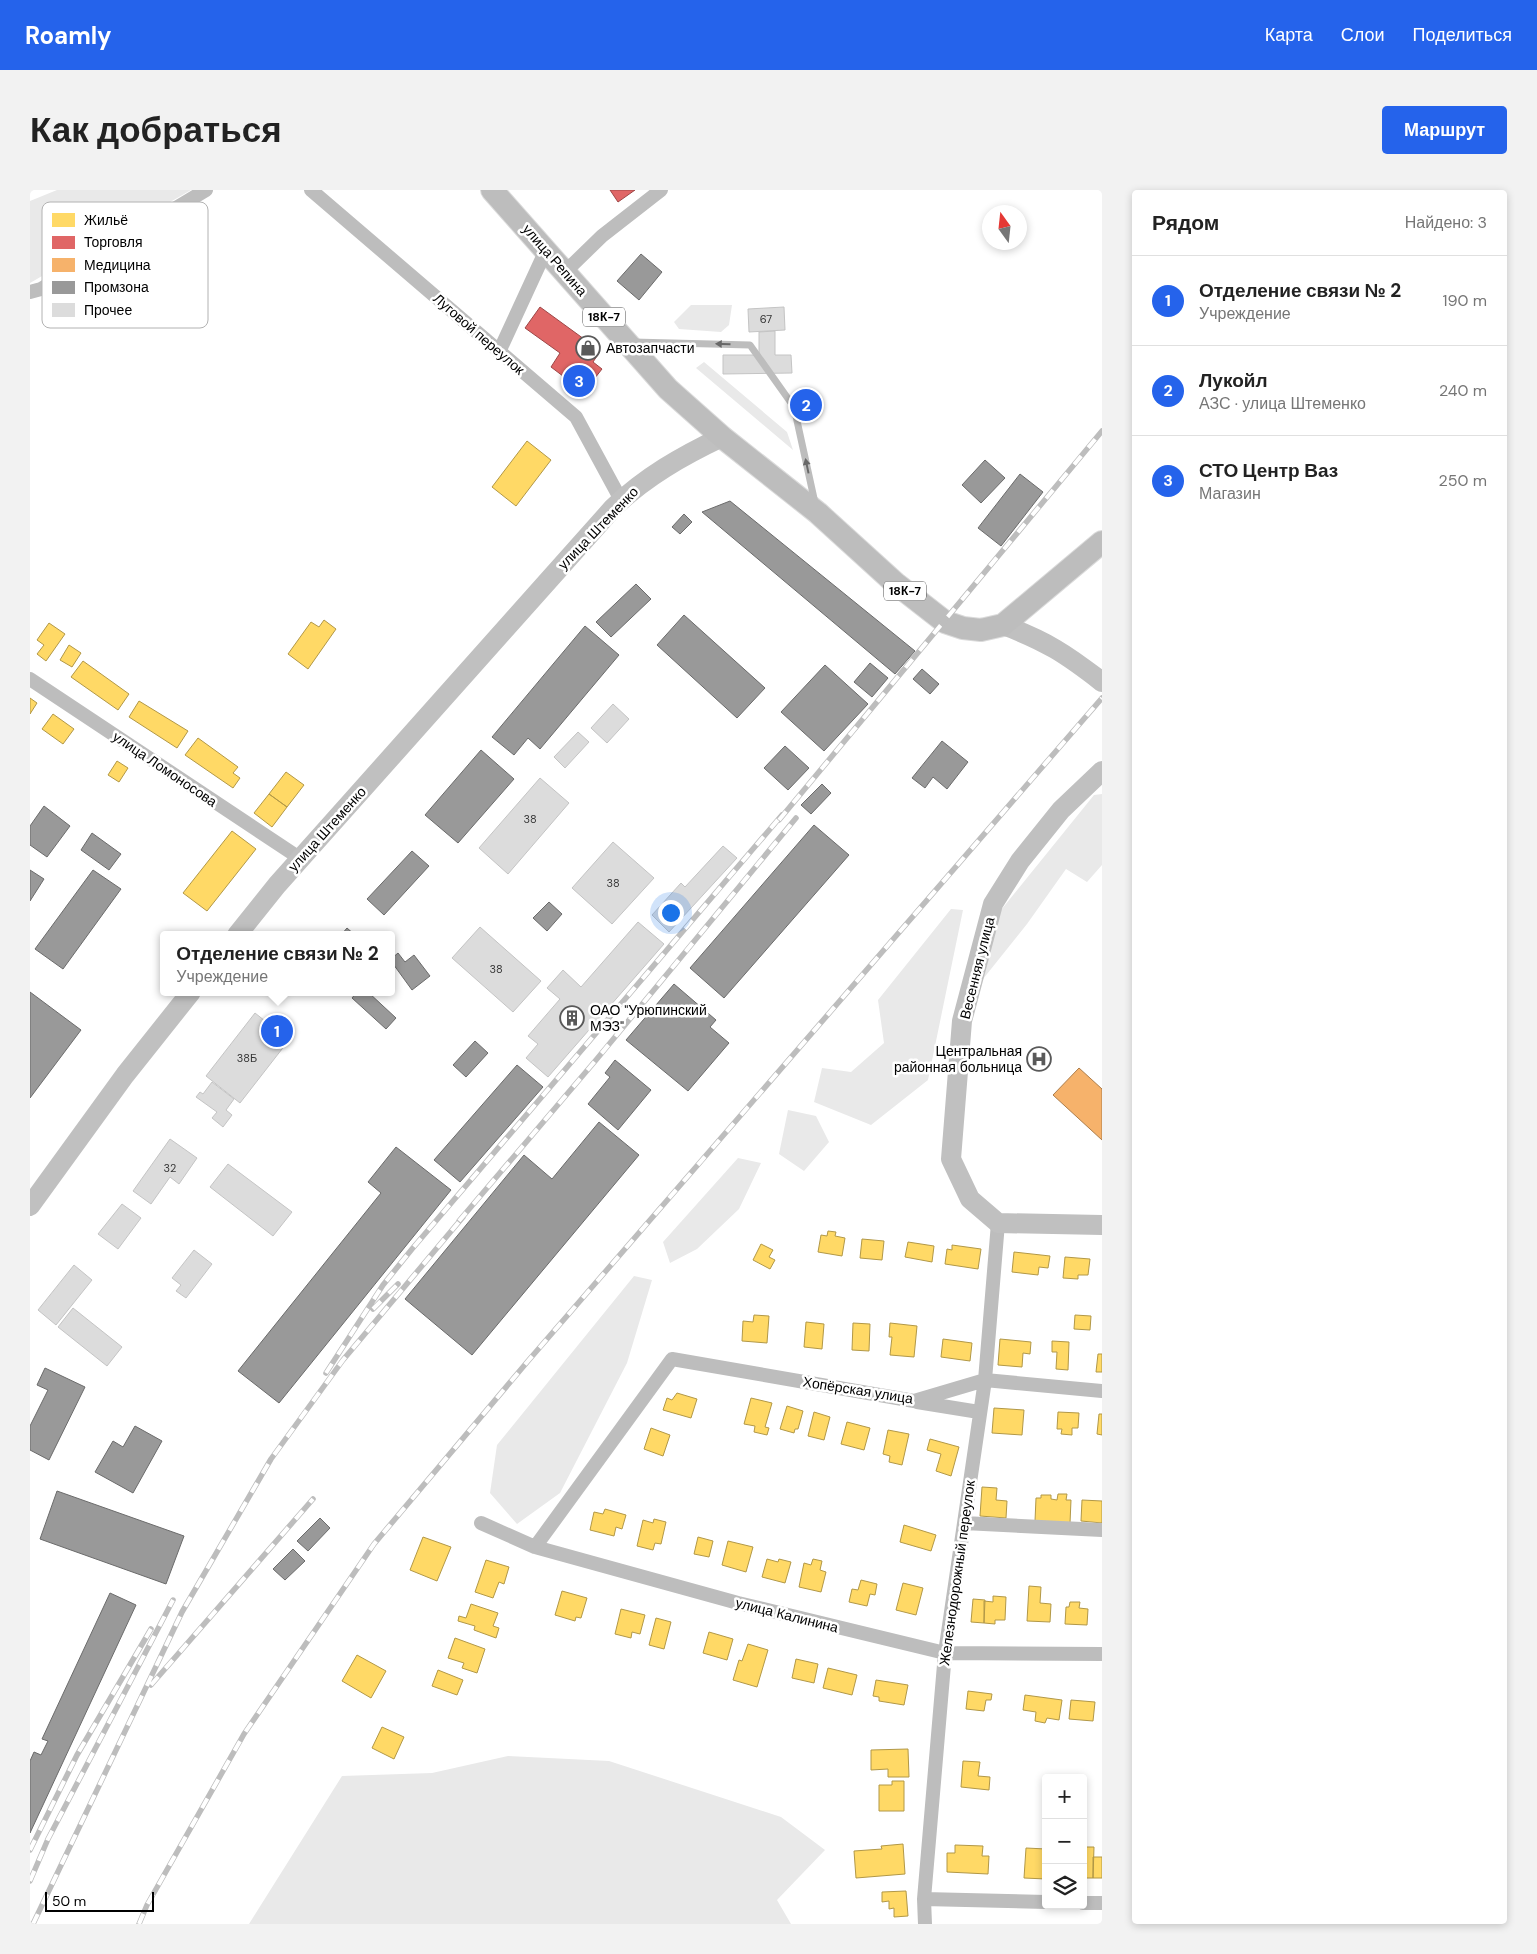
<!DOCTYPE html>
<html lang="ru">
<head>
<meta charset="utf-8">
<style>
  :root { --surface:#fff; --page:#f2f2f2; --text:#222; --muted:#767676; --line:#e0e0e0; --accent:#2563eb }
  body { margin:0; font-family:"DM Sans",sans-serif; background:var(--page); color:var(--text) }
  .controls { position:absolute; right:15px; bottom:15px; display:grid; overflow:hidden; border-radius:5px; box-shadow:0 2px 8px #0003 }
  .controls button { width:45px; height:45px; display:grid; place-items:center; padding:0; border:0; border-bottom:1px solid var(--line); background:var(--surface); color:var(--text); font:25px sans-serif }
  .compass { position:absolute; left:952px; top:15px; width:45px; height:45px; border-radius:50%; background:var(--surface); box-shadow:0 2px 8px #0003; rotate:345deg }
  .scale { position:absolute; left:15px; bottom:12px; width:109px; box-sizing:border-box; padding-left:5px; border:2px solid #000; border-top:0; font-size:14px; line-height:18px; white-space:nowrap; color:#000; -webkit-text-stroke:4px #fff; paint-order:stroke }
  .you { position:absolute; left:640px; top:722px; width:18px; height:18px; margin:-12px; border:4px solid #fff; border-radius:50%; background:#1a73e8; box-shadow:0 0 0 8px #1a73e833 }
  .badge { display:grid; place-items:center; width:32px; height:32px; border-radius:50%; background:var(--accent); color:#fff; font-size:16px; font-weight:700 }
  .pin { position:absolute; translate:-50% -50%; border:2px solid #fff; box-shadow:0 1px 5px #0006 }
  .popup { position:absolute; left:130px; top:741px; width:235px; height:65px; box-sizing:border-box; display:grid; place-content:center; border-radius:5px; background:var(--surface); filter:drop-shadow(0 1px 4px #0005); font-size:16px; white-space:nowrap; color:var(--muted) }
  .popup b { font-size:19px; color:var(--text) }
  .popup::after { content:''; position:absolute; left:50%; top:100%; margin-left:-10px; border:10px solid transparent; border-top-color:var(--surface) }
  .list { margin:0; padding:0; list-style:none }
  h2 { display:flex; justify-content:space-between; align-items:center; height:65px; margin:0; padding:0 20px; font-size:21px }
  h2 small { font-size:16px; font-weight:400; color:var(--muted) }
  .list li { display:grid; grid-template-columns:32px 1fr auto; gap:15px; align-items:center; box-sizing:border-box; height:90px; padding:0 20px; border-top:1px solid var(--line) }
  .list b { display:block; font-size:19px; white-space:nowrap }
  .list p { margin:0; font-size:16px; white-space:nowrap; color:var(--muted) }
  .list em { font-size:16px; font-style:normal; color:var(--muted) }
  .icon { flex:none; width:28px; height:28px; fill:none; stroke:currentColor; stroke-width:2; stroke-linecap:round; stroke-linejoin:round }
  .map { position:relative; flex:none; width:1072px; height:1734px; overflow:hidden; border-radius:5px }
  header { display:flex; align-items:center; gap:30px; box-sizing:border-box; height:70px; padding:0 25px; background:var(--accent); color:#fff }
  header strong { font-size:24px }
  nav { display:flex; gap:28px; margin-inline-start:auto; font-size:18px }
  .intro { display:flex; align-items:center; justify-content:space-between; box-sizing:border-box; height:120px; padding:0 30px }
  h1 { margin:0; font-size:35px }
  .button { padding:12px 22px; border-radius:5px; background:var(--accent); color:#fff; font-size:18px; font-weight:700 }
  main { display:flex; gap:30px; padding:0 30px }
  aside { flex:1; background:var(--surface); border-radius:5px; box-shadow:0 2px 8px #0003 }
  .map>svg:first-child { display:block }
  .green { fill:#e9e9e9 }
  .homes { fill:#ffd966; stroke:#b29847 }
  .shops { fill:#e06666; stroke:#9d4747 }
  .health { fill:#f6b26b; stroke:#ac7d4b }
  .industry { fill:#999; stroke:#6b6b6b }
  .building { fill:#dcdcdc; stroke:#c4c4c4 }
  .lines { fill:none; stroke-linecap:round; stroke-linejoin:round }
  .primary-casing { stroke:#dbdbdb; stroke-width:24 }
  .lane { stroke:#bdbdbd; stroke-width:7 }
  .street { stroke:#bdbdbd; stroke-width:14 }
  .secondary { stroke:#c0c0c0; stroke-width:20 }
  .primary { stroke:#bdbdbd; stroke-width:22 }
  .rail-casing { stroke:#bdbdbd; stroke-width:5.5 }
  .rail { stroke:#fff; stroke-width:4; stroke-dasharray:11; stroke-linecap:butt }
  .oneway { fill:#686868 }
  .labels { text-anchor:middle; dominant-baseline:central; stroke-width:5; stroke-linejoin:round; paint-order:stroke }
  .number-label { font-size:11px; fill:#373737 }
  .shield { fill:#fff; stroke:#4c4c4c; stroke-width:1 }
  .shield-label { font-size:12px; font-weight:bold; fill:#000 }
  .street-label { font-size:14px; fill:#000; stroke:#fff }
  .poi-label { font-size:14px; fill:#000; stroke:#fff; text-anchor:start }
  .key { fill:#fff; stroke:#b2b2b2; stroke-width:1 }
  .key-label { font-size:14px; fill:#000 }
</style>
</head>
<body>
<header>
<strong>Roamly</strong>
<nav><a>Карта</a><a>Слои</a><a>Поделиться</a></nav>
</header>
<div class="intro"><h1>Как добраться</h1><a class="button">Маршрут</a></div>
<main>
<div class="map">
<svg width="1072" height="1734" viewBox="0 0 1072 1734">
  <rect width="100%" height="100%" fill="#fff"/>
  <!-- green -->
  <path class="green" d="M27,0H161L0,93V11Z
    M661,115H702L699,135L691,142L649,139L644,132Z
    M674,172L757,242L763,260L666,178Z
    M1072,604V675L1057,692L1036,679L997,734L945,799L971,720L1064,605Z
    M921,719L933,720L898,890L841,935L784,912L792,878L821,882L854,853L848,810Z
    M758,920L786,926L799,952L774,981L749,964Z
    M708,968L731,973L709,1019L667,1059L640,1073L633,1052Z
    M604,1086L622,1090L597,1173L530,1303L487,1334L460,1303L467,1255Z
    M478,1566L579,1571L751,1627L795,1660L747,1710L761,1734H219L312,1586L402,1583Z"/>
  <!-- homes -->
  <path class="homes" d="M497,251L521,270L486,316L462,297Z
    M294,430L306,439L278,479L258,464L281,432L289,437Z
    M19,433L35,444L16,471L7,464L14,455L7,450Z
    M39,455L51,463L42,477L30,470Z
    M53,471L99,504L88,520L41,487Z
    M0,508L7,513L0,524Z
    M109,511L158,541L147,558L99,527Z
    M23,524L44,539L33,554L12,539Z
    M168,548L208,577L203,583L210,588L203,598L155,565Z
    M87,571L98,578L89,592L78,585Z
    M256,582L274,595L257,617L239,604Z
    M239,604L257,617L242,637L224,623Z
    M202,641L226,659L177,721L153,703Z
    M798,1041L806,1042L805,1046L815,1048L812,1066L788,1062L791,1045L797,1046Z
    M832,1049L854,1051L852,1070L830,1068Z
    M878,1052L904,1056L902,1072L875,1067Z
    M731,1054L743,1060L739,1067L745,1070L740,1079L723,1070Z
    M922,1055L951,1059L948,1079L915,1074L917,1059L922,1060Z
    M984,1062L1020,1066L1018,1078L1009,1077L1008,1085L982,1082Z
    M1035,1067L1060,1069L1058,1085H1048V1089L1033,1088Z
    M724,1125L739,1126L737,1153L712,1151L713,1131L723,1132Z
    M1045,1125L1061,1126L1060,1140L1044,1139Z
    M776,1132L794,1134L792,1159L774,1157Z
    M823,1133L840,1134L839,1161L822,1160Z
    M860,1133L887,1136L884,1167L860,1165L862,1147H859Z
    M913,1149L942,1153L940,1171L911,1167Z
    M970,1149L1001,1152L1000,1164L993,1163L992,1177L968,1175Z
    M1022,1151L1039,1152L1038,1180L1026,1179L1027,1162H1022Z
    M1068,1164H1072V1182H1066Z
    M647,1203L667,1209L661,1228L633,1220L637,1208L642,1210Z
    M721,1208L742,1213L735,1237L739,1238L737,1245L724,1242L725,1236L714,1234Z
    M757,1216L773,1221L768,1239H765L764,1243L750,1239Z
    M964,1218L994,1220L992,1245L962,1243Z
    M784,1222L800,1227L794,1250L778,1246Z
    M1028,1222L1049,1223L1048,1238H1042V1245L1031,1244L1032,1239H1027Z
    M1069,1224H1072V1245L1067,1244Z
    M817,1232L840,1238L834,1260L811,1254Z
    M621,1238L640,1245L633,1266L614,1259Z
    M858,1240L879,1244L872,1275L859,1272L860,1266L853,1264Z
    M900,1249L929,1257L921,1286L906,1281L911,1264L897,1260Z
    M952,1297L967,1298L966,1310L977,1311L976,1328L950,1326Z
    M1028,1304H1037L1036,1310H1041L1040,1333L1005,1331L1006,1308H1011V1305H1021V1309L1027,1310Z
    M1052,1310L1072,1311V1333L1051,1331Z
    M575,1319L596,1325L592,1339L586,1337L584,1346L560,1340L564,1322L573,1324Z
    M624,1329L636,1332L631,1354L625,1353L623,1360L607,1356L613,1330L623,1333Z
    M874,1335L906,1345L901,1361L870,1352Z
    M393,1347L421,1357L407,1391L380,1380Z
    M668,1347L683,1351L679,1367L664,1364Z
    M698,1351L723,1357L716,1382L692,1375Z
    M737,1369L748,1372L749,1369L761,1372L755,1393L732,1387Z
    M783,1369L792,1371L790,1380L796,1382L791,1402L769,1397L774,1373L781,1375Z
    M456,1370L479,1377L474,1394L469,1392L463,1408L445,1402Z
    M831,1390L847,1394L845,1405L840,1404L837,1416L819,1412L822,1399L828,1400Z
    M873,1393L893,1398L886,1425L866,1420Z
    M999,1396L1011,1397L1010,1413L1021,1414L1020,1432L997,1431Z
    M532,1401L557,1408L551,1428L546,1427L545,1431L525,1425Z
    M963,1406L976,1407L975,1430H965V1434L954,1433V1411L963,1412Z
    M943,1409L955,1410L954,1433L941,1432Z
    M1040,1412H1050L1049,1418L1058,1419L1057,1435L1035,1434L1036,1417H1039Z
    M441,1414L468,1423L463,1436L469,1438L466,1448L444,1440L445,1436L428,1431L429,1426L436,1428Z
    M591,1419L615,1425L610,1444L602,1442L601,1448L585,1444Z
    M626,1428L641,1432L634,1459L619,1455Z
    M679,1442L703,1449L697,1470L673,1463Z
    M425,1448L455,1459L447,1483L432,1478L434,1473L418,1468Z
    M718,1454L738,1460L727,1497L703,1490L709,1470L712,1471Z
    M327,1465L356,1481L341,1508L312,1491Z
    M766,1469L788,1474L784,1493L762,1488Z
    M798,1478L827,1485L822,1505L793,1498Z
    M408,1480L433,1490L427,1505L402,1496Z
    M846,1490L878,1495L874,1515L849,1511V1507L843,1506Z
    M938,1501L962,1504L961,1510H956L954,1521L936,1519Z
    M995,1505L1032,1510L1029,1530L1017,1528L1015,1533L1005,1531L1006,1522L993,1520Z
    M1041,1510L1065,1512L1063,1531L1039,1529Z
    M352,1537L374,1547L364,1569L342,1558Z
    M878,1559L879,1587H858V1579L841,1580V1560Z
    M933,1571L950,1572L948,1586L960,1587L959,1600L931,1597Z
    M862,1591H874V1621H849V1595H862Z
    M873,1654L875,1684L826,1688L824,1661L852,1659L851,1656Z
    M925,1655L953,1656L952,1666H959L958,1684L917,1682V1663H925Z
    M1053,1657H1064L1063,1688H1053Z
    M996,1658L1016,1659V1689L994,1688Z
    M1063,1667H1072V1688H1063Z
    M876,1701L878,1726L864,1727V1718L859,1719V1711L852,1712V1702Z"/>
  <!-- shops -->
  <path class="shops" d="M580,0H605L588,12Z
    M510,117L565,157L567,166L563,172L572,179L554,202L521,177L530,163L495,138Z"/>
  <!-- health -->
  <path class="health" d="M1049,878L1072,899V950L1023,905Z"/>
  <!-- industry -->
  <path class="industry" d="M611,64L632,82L609,110L587,91Z
    M46,100L52,112L40,118L34,106Z
    M955,270L975,288L951,313L932,295Z
    M990,284L1013,302L971,356L948,338Z
    M700,311L885,461L865,484L672,322Z
    M654,324L662,332L650,344L642,337Z
    M606,394L621,409L581,447L566,432Z
    M654,425L735,498L707,528L627,455Z
    M555,436L589,465L510,559L498,548L484,565L462,547Z
    M840,473L858,488L842,507L824,492Z
    M795,475L838,514L794,561L751,522Z
    M892,479L909,494L900,504L883,489Z
    M912,551L938,572L917,599L903,587L895,598L882,588Z
    M755,556L779,578L758,600L734,578Z
    M451,560L484,589L428,653L395,625Z
    M792,594L801,603L781,624L771,615Z
    M14,616L40,636L17,667L0,655V636Z
    M784,635L819,665L694,808L660,778Z
    M62,643L91,664L79,680L51,660Z
    M382,661L399,676L354,725L337,709Z
    M0,680L14,689L0,711Z
    M63,680L91,699L33,779L5,759Z
    M519,712L532,724L517,741L503,728Z
    M317,738L325,745H311Z
    M368,763L375,772L384,765L400,786L382,800L361,771V769Z
    M644,794L686,830L680,837L699,853L658,901L596,850Z
    M0,802L51,840L0,908Z
    M327,802H338L366,828L356,839L322,808Z
    M445,851L458,863L436,887L423,875Z
    M585,870L621,900L588,940L558,914L580,887L575,883Z
    M487,875L513,897L430,992L404,970Z
    M569,932L609,965L442,1165L375,1109L494,965L522,989Z
    M366,957L421,1000L249,1213L208,1181L351,1003L338,992Z
    M15,1178L55,1197L19,1270L0,1260V1236L18,1200L7,1195Z
    M105,1236L132,1251L103,1303L65,1282L83,1251L93,1257Z
    M27,1301L154,1346L136,1394L10,1349Z
    M290,1328L300,1338L278,1361L267,1351Z
    M263,1359L275,1371L255,1390L243,1379Z
    M80,1403L106,1415L0,1643V1571L4,1562L11,1565L18,1551L12,1549Z"/>
  <!-- building -->
  <path class="building" d="M754,117L755,140L719,142L718,119Z
    M745,141V165H761L762,183L693,184V165H729V142Z
    M583,514L599,529L577,553L561,538Z
    M548,542L559,552L535,578L524,567Z
    M510,588L539,613L478,684L449,658Z
    M583,652L624,688L582,734L542,698Z
    M693,656L707,668L639,742L622,725L651,693L655,697Z
    M608,732L634,754L518,887L496,868L508,854L498,846L530,809L517,798L533,780L551,797Z
    M450,737L511,791L483,822L422,768Z
    M225,823L259,850L210,913L176,886Z
    M182,892L204,909L196,920L202,925L193,937L182,928L187,922L166,907L170,902L173,904Z
    M140,949L167,968L149,994L140,987L121,1014L103,1001Z
    M198,974L262,1022L243,1046L180,997Z
    M92,1014L111,1028L88,1059L68,1044Z
    M164,1060L182,1074L156,1108L146,1101L151,1095L142,1088Z
    M44,1075L62,1090L26,1135L8,1120Z
    M43,1118L92,1157L77,1176L28,1137Z"/>
  <g class="lines">
    <!-- primary casing -->
    <g class="primary-casing">
      <path id="primary" d="M462,0L638,199L692,247L788,323L865,393L915,432L933,438L951,440L973,435L1072,352"/>
    </g>
    <!-- lane -->
    <path class="lane" d="M603,152L720,155L764,217L785,313"/>
    <!-- street -->
    <path class="street" d="M281,0L546,227L591,310
      M535,82L572,46L631,0
      M0,102L11,99L176,0
      M469,162L516,60
      M0,489L271,669
      M887,1212L949,1222
      M451,1333L505,1357L708,1413L915,1463L1072,1464
      M934,1333L1072,1340
      M505,1357L642,1169L884,1211L955,1190L1072,1201
      M894,1709L1016,1712
      M1053,1713H1072
      M895,1734L894,1709L915,1463L955,1190L968,1033"/>
    <!-- secondary -->
    <path class="secondary" d="M973,435C1016,451 1036,464 1072,492
      M1072,581L1031,620L990,671L963,714L932,831L921,969L940,1009L968,1033L1072,1035
      M207,745L247,695L583,318C615,287 652,266 692,247
      M0,1016L95,885L161,802"/>
    <!-- primary -->
    <use href="#primary" class="primary"/>
    <!-- rail casing -->
    <g class="rail-casing">
      <path id="rail" d="M749,630L1072,241
        M429,1031L566,870L766,628
        M343,1119L368,1094
        M296,1183L353,1095L382,1059L752,625
        M121,1495L283,1309
        M0,1660L47,1565L121,1439
        M0,1691L18,1649L143,1410
        M3,1734L152,1422L241,1269L313,1170L433,1027
        M109,1734L117,1715L214,1544L344,1354L498,1171L1072,508"/>
    </g>
    <!-- rail -->
    <use href="#rail" class="rail"/>
  </g>
  <!-- one-way arrows -->
  <defs><path id="oneway-solid" d="M-6-.8H1V-3.2L6.5 0L1 3.2V.8H-6Z" transform="scale(1.25)"/></defs>
  <g class="oneway">
    <use href="#oneway-solid" transform="translate(693 154) rotate(-178)"/>
    <use href="#oneway-solid" transform="translate(777 276) rotate(-102)"/>
  </g>
  <!-- icons -->
  <defs>
    <g id="shop-ring" transform="scale(1.25)"><circle r="9.5" fill="#fff" stroke="#595959" stroke-width="1.5"/><path d="M-5-2.5h2.3a2.7 3.5 0 0 1 5.4 0H5L5.5 6h-11ZM-1.5-2.5h3a1.5 2.3 0 0 0-3 0Z" fill="#595959"/></g>
    <g id="building-ring" transform="scale(1.25)"><circle r="9.5" fill="#fff" stroke="#595959" stroke-width="1.5"/><path d="M-4-6H4V6H1V3H-1V6H-4ZM-2.5-4.3h1.7v1.8h-1.7ZM.8-4.3h1.7v1.8H.8ZM-2.5-1h1.7V.8h-1.7ZM.8-1h1.7V.8H.8Z" fill="#595959"/></g>
    <g id="hospital-ring" transform="scale(1.25)"><circle r="9.5" fill="#fff" stroke="#595959" stroke-width="1.5"/><path d="M-5-5h3v3.5h4V-5h3V5h-3V1.5h-4V5h-3Z" fill="#595959"/></g>
  </defs>
  <g fill-rule="evenodd">
    <use href="#shop-ring" x="558" y="158"/>
    <use href="#building-ring" x="542" y="828"/>
    <use href="#hospital-ring" x="1009" y="869"/>
  </g>
  <g class="labels">
    <!-- number labels -->
    <g class="number-label">
      <text x="736" y="129">67</text>
      <text x="500" y="629">38</text>
      <text x="583" y="693">38</text>
      <text x="466" y="779">38</text>
      <text x="217" y="868">38Б</text>
      <text x="140" y="978">32</text>
    </g>
    <!-- shield labels -->
    <g class="shield">
      <rect x="553" y="117.5" width="42" height="19" rx="4"/>
      <rect x="854" y="391.5" width="42" height="19" rx="4"/>
    </g>
    <g class="shield-label">
      <text x="574" y="127">18К-7</text>
      <text x="875" y="401">18К-7</text>
    </g>
    <!-- street labels -->
    <g class="street-label">
      <text transform="translate(525 70) rotate(49)">улица Репина</text>
      <text transform="translate(449 144) rotate(41)">Луговой переулок</text>
      <text transform="translate(568 338) rotate(-46)">улица Штеменко</text>
      <text transform="translate(135 579) rotate(34)">улица Ломоносова</text>
      <text transform="translate(297 639) rotate(-48)">улица Штеменко</text>
      <text transform="translate(947 778) rotate(-76)">Весенняя улица</text>
      <text transform="translate(828 1200) rotate(9)">Хопёрская улица</text>
      <text transform="translate(927 1383) rotate(-82)">Железнодорожный переулок</text>
      <text transform="translate(757 1425) rotate(14)">улица Калинина</text>
    </g>
    <!-- poi labels -->
    <g class="poi-label">
      <text x="576" y="158">Автозапчасти</text>
      <text x="560" y="820">ОАО "Урюпинский<tspan x="560" dy="16">МЭЗ"</tspan></text>
      <text x="992" y="861" text-anchor="end">Центральная<tspan x="992" dy="16">районная больница</tspan></text>
    </g>
  </g>
  <!-- legend -->
  <rect x="12" y="12" width="166" height="126" rx="8" class="key"/>
  <rect x="22" y="23" width="23" height="14" fill="#ffd966"/>
  <rect x="22" y="46" width="23" height="13" fill="#e06666"/>
  <rect x="22" y="68" width="23" height="14" fill="#f6b26b"/>
  <rect x="22" y="91" width="23" height="13" fill="#999"/>
  <rect x="22" y="113" width="23" height="14" fill="#dcdcdc"/>
  <g class="key-label">
    <text x="54" y="35">Жильё</text>
    <text x="54" y="57">Торговля</text>
    <text x="54" y="80">Медицина</text>
    <text x="54" y="102">Промзона</text>
    <text x="54" y="125">Прочее</text>
  </g>
</svg>
<div class="controls">
<button>+</button>
<button>−</button>
<button><svg class="icon" aria-label="layers" viewBox="0 0 24 24"><path d="M12 4l9 5-9 5-9-5zM3 14l9 5 9-5"/></svg></button>
</div>
<svg class="compass" viewBox="-18 -18 36 36"><path d="M0-13l5 13h-10z" fill="#e53935"/><path d="M0 13l5-13h-10z" fill="#767676"/></svg>
<div class="scale">50 m</div>
<div class="you"></div>
<div class="pin badge" style="left:247px;top:841px">1</div>
<div class="popup"><b>Отделение связи № 2</b>Учреждение</div>
<div class="pin badge" style="left:776px;top:215px">2</div>
<div class="pin badge" style="left:549px;top:191px">3</div>
</div>
<aside>
<h2>Рядом<small>Найдено: 3</small></h2>
<ul class="list">
<li><span class="badge">1</span><div><b>Отделение связи № 2</b><p>Учреждение</p></div><em>190 m</em></li>
<li><span class="badge">2</span><div><b>Лукойл</b><p>АЗС · улица Штеменко</p></div><em>240 m</em></li>
<li><span class="badge">3</span><div><b>СТО Центр Ваз</b><p>Магазин</p></div><em>250 m</em></li>
</ul>
</aside>
</main>
</body>
</html>
